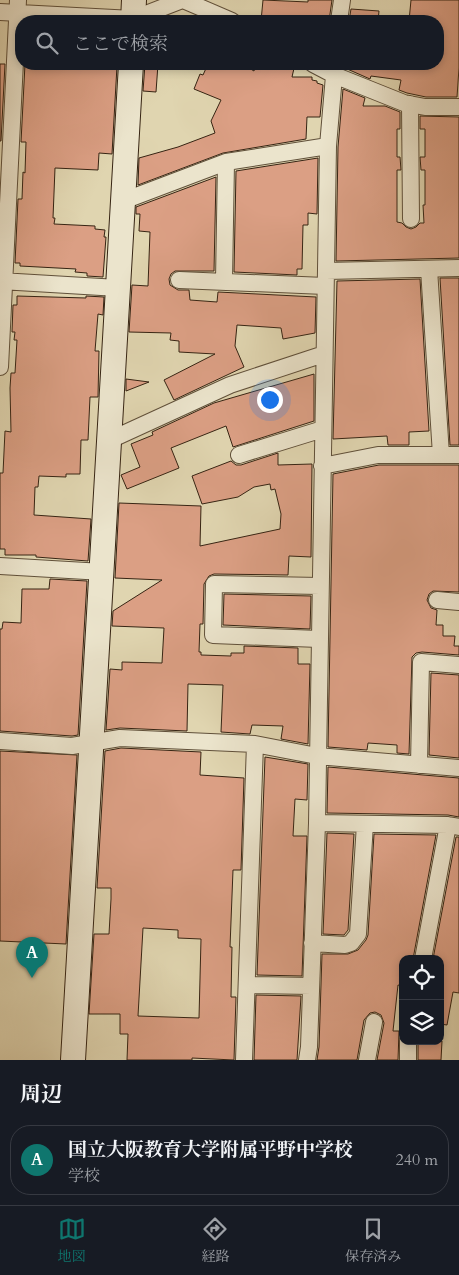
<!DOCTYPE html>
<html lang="ja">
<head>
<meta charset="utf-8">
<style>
  :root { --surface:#171b24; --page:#20242c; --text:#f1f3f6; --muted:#9ea1a6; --line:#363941; --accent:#0f766e }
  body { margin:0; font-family:Cardo,"Noto Serif JP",serif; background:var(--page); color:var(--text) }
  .controls { position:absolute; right:15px; bottom:15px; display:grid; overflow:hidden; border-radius:10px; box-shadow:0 2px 8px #0003 }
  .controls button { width:45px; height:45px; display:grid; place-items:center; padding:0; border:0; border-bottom:1px solid var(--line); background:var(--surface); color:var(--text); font:25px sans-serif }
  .you { position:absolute; left:269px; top:399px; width:18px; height:18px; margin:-12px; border:4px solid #fff; border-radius:50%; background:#1a73e8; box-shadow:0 0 0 8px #1a73e833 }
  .badge { display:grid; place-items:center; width:32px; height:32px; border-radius:50%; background:var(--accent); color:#fff; font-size:16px; font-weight:700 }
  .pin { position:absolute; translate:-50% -41px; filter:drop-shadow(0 1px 2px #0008) }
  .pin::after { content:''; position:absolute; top:26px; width:18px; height:15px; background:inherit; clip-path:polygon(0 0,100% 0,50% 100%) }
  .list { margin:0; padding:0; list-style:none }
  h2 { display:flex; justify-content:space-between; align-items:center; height:65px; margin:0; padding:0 20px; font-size:21px }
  h2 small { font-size:16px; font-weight:400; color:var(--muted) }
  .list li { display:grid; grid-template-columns:32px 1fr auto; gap:15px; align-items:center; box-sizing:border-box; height:70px; margin:0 10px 10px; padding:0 10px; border:1px solid var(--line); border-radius:20px }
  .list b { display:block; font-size:19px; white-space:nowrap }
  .list p { margin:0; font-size:16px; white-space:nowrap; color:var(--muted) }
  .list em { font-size:16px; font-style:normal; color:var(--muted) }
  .icon { flex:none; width:28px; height:28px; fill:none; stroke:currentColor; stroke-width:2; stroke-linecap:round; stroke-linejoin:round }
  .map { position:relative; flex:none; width:459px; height:1060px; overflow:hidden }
  .search { position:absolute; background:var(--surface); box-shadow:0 2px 8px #0003; left:15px; right:15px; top:15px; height:55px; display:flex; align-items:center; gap:12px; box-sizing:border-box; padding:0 18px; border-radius:20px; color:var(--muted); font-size:19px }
  .sheet { height:145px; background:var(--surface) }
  nav { display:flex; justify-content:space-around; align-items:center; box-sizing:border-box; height:70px; border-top:1px solid var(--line); background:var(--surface); font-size:14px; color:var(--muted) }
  nav a { display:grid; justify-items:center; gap:2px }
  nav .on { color:var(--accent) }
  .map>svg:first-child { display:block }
  .building { fill:#db9f84; stroke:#362413; fill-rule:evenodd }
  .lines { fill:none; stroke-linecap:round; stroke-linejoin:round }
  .street-casing { stroke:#60503a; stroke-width:18 }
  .secondary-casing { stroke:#362413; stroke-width:26 }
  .street { stroke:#ebe4cc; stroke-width:16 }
  .secondary { stroke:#ebe4cc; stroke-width:24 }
</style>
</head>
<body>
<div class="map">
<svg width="459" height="1060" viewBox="0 0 459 1060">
  <rect width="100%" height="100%" fill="#e0d5b0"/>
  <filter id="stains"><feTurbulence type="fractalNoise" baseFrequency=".004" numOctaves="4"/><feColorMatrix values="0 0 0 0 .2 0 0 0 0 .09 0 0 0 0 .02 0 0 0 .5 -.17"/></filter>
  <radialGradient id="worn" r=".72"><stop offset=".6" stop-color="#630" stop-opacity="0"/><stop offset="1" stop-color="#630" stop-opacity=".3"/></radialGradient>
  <!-- building -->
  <path class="building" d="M263,0L308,2V0H332L329,21H261Z
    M411,0H459V68L457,97H426L407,93L399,90L401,80L371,76L370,79L345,68V64H438V21H409Z
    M351,9L379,11L378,21H349Z
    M0,64H5L1,141H0Z
    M25,64H96V66H117L112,154L99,153L98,170L55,168L53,218H55L54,224L95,226V229L105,230L104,237H106L103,277L87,276V273L75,272L76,269L20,266V263H15L18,199H22L23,172L25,173L26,142H21Z
    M145,64H158L156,92L143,91Z
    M208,64H242L254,71L256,64H295L292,77H312V80L317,81V83L323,85L320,117H307L306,139L223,153L138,185L139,158L178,147L215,133L211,121L221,100L194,89L200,74L203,75Z
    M343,89L365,98L363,106H385L400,112V129H397V157H400L401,170H397V222L402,223L406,227L411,229L416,227L420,223H424L423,205H425V170H421L420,157H425V129H420V116L459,117V258L336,261L338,147Z
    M318,158L317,214L308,213V225H303L302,269H297V275L234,272L236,171Z
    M216,177L214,271H175L171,274L169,279L170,285L178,290H189L190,300L217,302L218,292L316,297L315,333L283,339L281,328L237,325L235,346L244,367L174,400L164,380L215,354L179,352V341L170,340L171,333L129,332L132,285L148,286L150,232L139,231L140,214H136V207Z
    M440,278H459V445H450Z
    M420,279L429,431L409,432V445H388L387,436L333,439L337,281Z
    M17,296L86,298V296L104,297L103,315L98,314L95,351H99L98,397H90L88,440H81L80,474H66V477L39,476L38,487H35L34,515L91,519L88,561L36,557V555H5V549H0V473H3L5,431L11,432L10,388L11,373H15L17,340H14L15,332H12L13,305H17Z
    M314,374V421L233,447L226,426L171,448L179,468L127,489L121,475L140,467L131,444L153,435L152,432L214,403Z
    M126,379L149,382L126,391Z
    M278,453V465L312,464L311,557L289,556L288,575L214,574L209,576L204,584L203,624H200L199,652H201V655L231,656V653H244V646L298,648V664H310L308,744L281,739L283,726L252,725L250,734L221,732L223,685L188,684L187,731L120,728L106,730L110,669L122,670V662L162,663L164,628L112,626L113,611L162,580L115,578L119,503L201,506L200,546L280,529L281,514L275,489L271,490L270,484L254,487L238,497L202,504L192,476L231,461L236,465H241Z
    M379,465H459V592L433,591L429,594L427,600L431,608L437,610L436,625H443V636H455L454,646H459V655L422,652L416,653L412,657L409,754L397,753V745L368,743L367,750L328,747L333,474Z
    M50,579L87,581L78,735L72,736L0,731V629H2L3,622L21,623L22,589H49Z
    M224,594L311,596L310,629L223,625Z
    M431,673L459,675V758L429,755Z
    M121,748L201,752L200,775L244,778L241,870H233L230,947H232L231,997H236L234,1060L192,1058V1060H127L128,1034H120V1014H89L94,934H109L111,899V888H97L105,751ZM143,928L178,930V938L201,939L199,1018L138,1016Z
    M0,751L77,755L66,944L0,941Z
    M265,757L308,764L307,800L295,799L293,836H307L302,976L257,975Z
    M328,767L459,778V817L448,815L327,813Z
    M327,833L354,834L348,930L344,935L323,934Z
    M374,834L436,835L413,959H403V986L398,985L393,1031H399L398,1060H377L384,1023L381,1015L375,1012L370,1013L364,1020L357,1060H317L319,1047L322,954H348L358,950L366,940L368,935Z
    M456,837H459V993L453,992L447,1025L440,1024V959H433Z
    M256,995L301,996L297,1060H254Z
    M418,1041H442L441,1060H418Z"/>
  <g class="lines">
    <!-- street casing -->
    <g class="street-casing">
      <path id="street" d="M183,0L232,21
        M0,12L133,19L182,0
        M339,21L342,0
        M313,64L334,75L404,103L425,107H459
        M410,104L411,219
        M123,201L226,162L328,146
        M429,269L441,455
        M326,271L459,268
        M179,280L325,286
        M0,281L118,288
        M224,281L226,162
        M0,367L18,0
        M110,440L230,385L324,354
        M239,455L323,429
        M322,466L378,455H459
        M0,566L103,572
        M437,600L459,602
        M319,639L213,635L214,584L320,586
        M0,741L72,746L120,738L255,744L317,756L459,768
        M419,765L421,662L459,665
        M317,823L448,825L459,827
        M312,943L345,945L351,943L358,934L365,824
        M423,959L448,825
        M248,985L311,986
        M244,1060L255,744
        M307,1060L309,1047L317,823L328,146L335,64
        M367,1060L374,1022
        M408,1060V1041"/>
    </g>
    <!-- secondary casing -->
    <g class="secondary-casing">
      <path id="secondary" d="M133,21L134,0
        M73,1060L131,64"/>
    </g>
    <!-- street -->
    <use href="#street" class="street"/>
    <!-- secondary -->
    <use href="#secondary" class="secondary"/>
  </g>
  <rect width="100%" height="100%" filter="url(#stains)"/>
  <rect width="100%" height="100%" fill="url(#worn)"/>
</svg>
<div class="controls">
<button><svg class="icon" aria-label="locate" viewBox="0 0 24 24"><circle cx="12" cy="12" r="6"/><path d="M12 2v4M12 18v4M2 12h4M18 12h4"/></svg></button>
<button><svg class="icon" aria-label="layers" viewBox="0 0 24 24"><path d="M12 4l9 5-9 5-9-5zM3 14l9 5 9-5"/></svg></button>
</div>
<div class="you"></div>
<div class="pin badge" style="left:32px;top:978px">A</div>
<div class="search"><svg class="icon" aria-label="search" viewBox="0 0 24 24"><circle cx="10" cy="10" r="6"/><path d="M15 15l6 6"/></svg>ここで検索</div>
</div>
<section class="sheet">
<h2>周辺<small></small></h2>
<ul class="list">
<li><span class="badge">A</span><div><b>国立大阪教育大学附属平野中学校</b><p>学校</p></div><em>240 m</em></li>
</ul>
</section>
<nav>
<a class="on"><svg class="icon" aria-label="map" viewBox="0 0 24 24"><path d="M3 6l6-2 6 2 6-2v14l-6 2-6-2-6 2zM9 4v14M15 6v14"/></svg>地図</a>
<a><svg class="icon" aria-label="directions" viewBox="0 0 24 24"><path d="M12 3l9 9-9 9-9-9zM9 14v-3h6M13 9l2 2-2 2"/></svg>経路</a>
<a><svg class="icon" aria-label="saved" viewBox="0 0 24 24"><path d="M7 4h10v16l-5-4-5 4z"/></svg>保存済み</a>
</nav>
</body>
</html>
